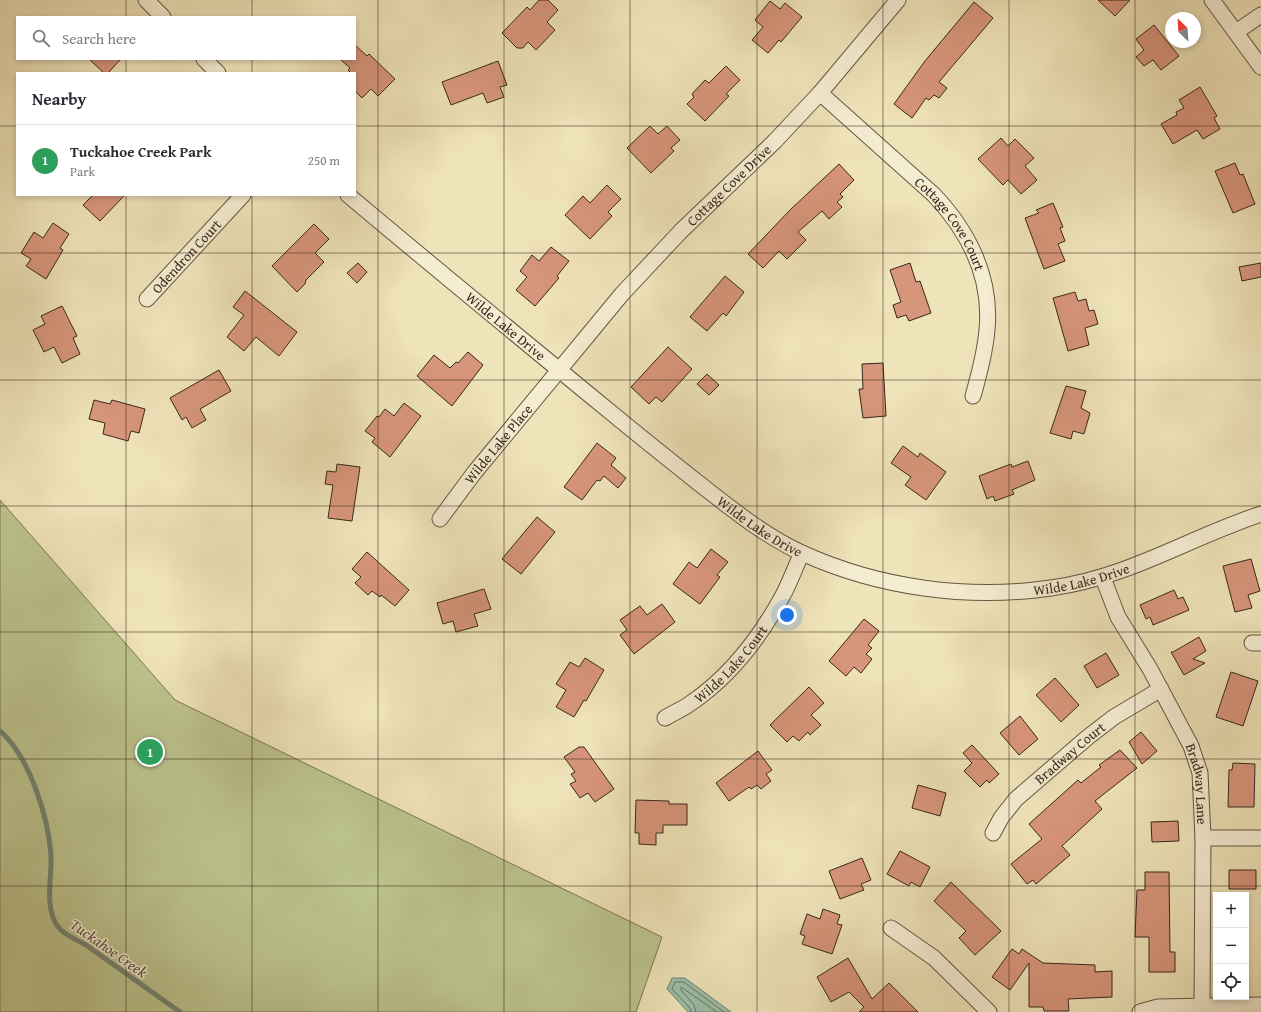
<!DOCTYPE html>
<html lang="en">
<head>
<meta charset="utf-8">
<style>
  :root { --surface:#fff; --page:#f7f7f7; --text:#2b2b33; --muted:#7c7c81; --line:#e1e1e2; --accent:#2563eb }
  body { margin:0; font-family:"Gentium Book Plus",serif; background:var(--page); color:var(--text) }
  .controls { position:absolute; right:12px; bottom:12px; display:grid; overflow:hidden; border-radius:0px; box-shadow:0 2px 6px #0003 }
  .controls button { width:36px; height:36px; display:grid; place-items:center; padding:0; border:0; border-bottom:1px solid var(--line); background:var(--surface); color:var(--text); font:20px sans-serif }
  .compass { position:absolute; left:1165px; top:12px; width:36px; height:36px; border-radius:50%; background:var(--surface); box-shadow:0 2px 6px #0003; rotate:335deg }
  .you { position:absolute; left:787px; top:615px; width:14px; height:14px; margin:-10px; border:3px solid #fff; border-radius:50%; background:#1a73e8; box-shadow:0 0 0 6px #1a73e833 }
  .badge { display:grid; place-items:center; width:26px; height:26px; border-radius:50%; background:var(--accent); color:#fff; font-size:13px; font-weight:700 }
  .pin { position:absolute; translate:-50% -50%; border:2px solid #fff; box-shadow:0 1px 4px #0006 }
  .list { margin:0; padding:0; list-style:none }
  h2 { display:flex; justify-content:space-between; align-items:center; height:52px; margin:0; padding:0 16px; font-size:17px }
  h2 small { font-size:13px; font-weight:400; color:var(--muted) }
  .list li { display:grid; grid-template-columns:26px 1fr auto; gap:12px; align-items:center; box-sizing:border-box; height:72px; padding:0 16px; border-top:1px solid var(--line) }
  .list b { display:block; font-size:15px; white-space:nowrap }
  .list p { margin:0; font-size:13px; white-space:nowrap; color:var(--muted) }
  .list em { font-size:13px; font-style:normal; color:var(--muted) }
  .icon { flex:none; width:22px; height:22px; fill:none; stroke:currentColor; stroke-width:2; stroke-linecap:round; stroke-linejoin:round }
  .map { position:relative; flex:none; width:1261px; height:1012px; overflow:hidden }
  .search { position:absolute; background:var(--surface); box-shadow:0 2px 6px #0003; left:16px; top:16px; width:340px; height:44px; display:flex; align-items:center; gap:10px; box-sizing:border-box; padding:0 14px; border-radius:0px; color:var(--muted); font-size:15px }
  .panel { position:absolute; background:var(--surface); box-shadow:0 2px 6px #0003; left:16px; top:72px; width:340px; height:124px; border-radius:0px }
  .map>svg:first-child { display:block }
  .green { fill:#bcc38d; stroke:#7a7654 }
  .water { fill:#9bbfa9; stroke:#738371 }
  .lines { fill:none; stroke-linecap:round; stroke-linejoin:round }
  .shore { stroke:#697462; stroke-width:1 }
  .stream { stroke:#738371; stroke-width:5 }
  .building { fill:#d7957b; stroke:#37281c }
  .minor-casing { stroke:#655743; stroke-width:17 }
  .minor { stroke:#f5edd2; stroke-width:15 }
  .grid { fill:none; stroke:#37281c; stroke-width:1; stroke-opacity:0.55 }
  .labels { text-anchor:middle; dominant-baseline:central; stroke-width:3; stroke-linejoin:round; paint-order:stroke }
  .street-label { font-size:14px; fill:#37281c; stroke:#f5edd2 }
  .water-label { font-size:15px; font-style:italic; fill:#504e3f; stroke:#f5edd2 }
</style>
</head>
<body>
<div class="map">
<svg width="1261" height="1012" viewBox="0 0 1261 1012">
  <rect width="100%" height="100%" fill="#efe3b9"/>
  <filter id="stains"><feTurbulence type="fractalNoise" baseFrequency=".005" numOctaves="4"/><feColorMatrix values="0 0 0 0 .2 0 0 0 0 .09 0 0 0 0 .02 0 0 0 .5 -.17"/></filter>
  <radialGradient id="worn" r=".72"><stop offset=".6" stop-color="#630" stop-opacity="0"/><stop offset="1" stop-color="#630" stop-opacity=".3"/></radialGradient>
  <!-- green -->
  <path class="green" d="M0,500L175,700L662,937L636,1012H0Z"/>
  <!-- water -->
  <path class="water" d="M672,978H685L731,1012H688L667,989Z"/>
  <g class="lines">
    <!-- shore -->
    <path class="shore" d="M691,1012L690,1008L672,989L675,982H684L724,1012
      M696,1012L694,1005L681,990V987L717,1012"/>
    <!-- stream -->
    <path class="stream" d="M0,731C30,757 48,817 51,855C52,876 45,902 55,922C60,933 75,939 86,945C117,967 149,990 180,1012"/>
  </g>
  <!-- building -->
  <path class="building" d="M539,0H548L558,10L547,22L555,30L536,50L528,42L523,48H517L502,33L527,7L530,10Z
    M1098,0H1130L1115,16Z
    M770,1L780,9L785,3L802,17L781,42L779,40L768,53L752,40L763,27L755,20Z
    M974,2L993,18L939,82L947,88L939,98L934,95L929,100L926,98L912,118L894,104L925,61Z
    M1154,25L1179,56L1161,70L1153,60L1144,66L1136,57L1144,50L1136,39Z
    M355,45L367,56L369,54L395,79L378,96L371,89L362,98L355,91V73H351L348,70L350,68L340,59H355Z
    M89,59H121L108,73H104Z
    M498,61L507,85L500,87L504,97L487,103L483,93L451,105L442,82Z
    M726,66L740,80L726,94L729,96L705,121L687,104L694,97L692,94L705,80L709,83Z
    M1200,87L1217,116L1214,118L1220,129L1203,139L1197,130L1173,144L1161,124L1177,115L1176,112L1184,108L1179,100Z
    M650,126L658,134L667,126L680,140L671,148L674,151L651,173L627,148Z
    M1001,138L1008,146L1015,139L1034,158L1025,166L1037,180L1021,194L1008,180L1003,185L978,159Z
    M1235,163L1240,175L1243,174L1255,204L1233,213L1215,171Z
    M839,164L854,180L840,194L843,197L837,202L842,207L829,219L822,211L798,232L806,240L787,259L779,251L763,268L748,254L790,210Z
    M607,185L621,199L608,212L612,216L590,239L565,215L583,196L590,203Z
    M93,195H125L100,221L83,205Z
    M1053,203L1063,227L1060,228L1065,241L1058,244L1065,261L1044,269L1025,218L1039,213L1036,210Z
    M53,223L69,234L60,248L63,250L46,279L26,266L31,259L21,253L34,232L43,238Z
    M314,224L329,239L315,253L324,262L306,280L305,284L297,292L272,266Z
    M551,247L569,261L557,276L559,278L535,306L516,290L527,277L520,271L532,255L539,261Z
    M358,263L367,272L357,283L347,273Z
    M910,263L916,282L920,281L931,313L909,321L906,315L897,318L893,305L901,302L890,270Z
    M1261,263V277L1242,281L1239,267Z
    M725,276L744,292L726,316L723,313L707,331L690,317Z
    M245,291L297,332L279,356L256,337L244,351L227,337L244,315L233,307Z
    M1075,292L1078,301L1086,299L1089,311L1094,310L1098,324L1085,328L1089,345L1068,351L1053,298Z
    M62,306L77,336L73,338L80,354L62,363L54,347L44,352L33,330L45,324L41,316Z
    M668,347L692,369L662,402L656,397L649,404L631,387Z
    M468,352L483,365L452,406L417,376L434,355L450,368L456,362L458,363Z
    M883,363L886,416L863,418L859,389H863L862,364Z
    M219,370L231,391L200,409L206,420L192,428L186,417L182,420L170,398Z
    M707,374L719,385L709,395L697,384Z
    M1066,386L1086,391L1081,408L1090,413L1084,434L1073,431L1071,439L1050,433Z
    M94,400L110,404L112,400L145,409L139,433L131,431L128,441L103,434L105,423L89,419Z
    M404,403L421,416L390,457L372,442L375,438L365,431L377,416L379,417L385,409L394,416Z
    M597,443L616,458L611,465L626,478L618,488L604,476L600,481L597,480L582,500L564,487Z
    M903,446L918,457L920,453L946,472L926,500L905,485L911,477L891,463Z
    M1028,461L1035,480L1012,490L1014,494L995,501L993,496L987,499L979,476L1011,464L1012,467Z
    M337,464L360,467L352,521L328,518L333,485L325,484L327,471L336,472Z
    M537,517L555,532L521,574L502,559Z
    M711,549L728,562L717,575L720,577L700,604L673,584L689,562L697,568Z
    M367,552L409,590L395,606L381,595L380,597L372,591L368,595L355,583L361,577L352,569Z
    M1251,559L1260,591L1248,595L1252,608L1235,612L1223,566Z
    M484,589L491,609L474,614L478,626L456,632L453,621L443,624L437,603Z
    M1174,590L1178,599L1183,597L1189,610L1153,625L1150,617L1146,619L1140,605Z
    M662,604L675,622L634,654L620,635L627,630L620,620L640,606L647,615Z
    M864,619L879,631L868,645L872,648L866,654L872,659L861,673L854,667L846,676L829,661Z
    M1199,637L1206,651L1193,659L1205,663L1184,675L1171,652H1173Z
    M1106,653L1119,675L1097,688L1084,666Z
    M585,658L604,670L586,701L584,700L574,717L556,707L566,690L556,684L570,662L579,667Z
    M1231,672L1258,681L1243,726L1216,717Z
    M1055,678L1079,705L1061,722L1036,695Z
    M809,687L824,703L811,715L821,725L810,735L808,732L799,741L793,736L787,742L770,725Z
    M1020,716L1038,739L1019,755L1000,733Z
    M1141,732L1157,751L1142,764L1129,742Z
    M972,745L999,774L989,783L987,780L980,787L964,771L972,763L963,753Z
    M579,747H584L614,789L595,802L588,793L580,798L570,784L576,781L571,774L575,772L564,757Z
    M1120,750L1137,768L1095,801L1102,809L1062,846L1070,855L1036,884L1033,880L1027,884L1011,864L1042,839L1029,824L1078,780L1081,783L1101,767L1099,765Z
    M758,751L772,770L766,774L771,781L761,789L757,785L751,789L749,787L729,801L716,783Z
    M1233,763L1255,764L1254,807H1228L1229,770H1232Z
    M918,785L946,793L940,816L912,808Z
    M636,800L669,801V804H687V825H663V833H656V845L639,844V833H635Z
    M1178,821L1179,841L1152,842L1151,822Z
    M900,851L930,867L920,887L911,882L909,886L887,874Z
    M862,858L871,880L861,884L864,890L840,899L829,871Z
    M1229,870H1256V889H1229Z
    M1145,872H1169L1170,952H1175V972H1149V937H1135L1137,890H1145Z
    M951,882L1001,931L975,955L959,938L966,931L934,901Z
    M823,909L840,915L837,924L842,925L832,954L802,944L805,936L800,934L807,914L820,919Z
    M1012,949L1019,954L1022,949L1043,963L1095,965V972L1112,971V997L1068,999L1069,1011H1044L1043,1007H1029V963L1010,990L992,977Z
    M848,958L872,999L889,983L918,1012H859L864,1007L849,992L831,1002L817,977Z"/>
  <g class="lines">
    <!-- minor casing -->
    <g class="minor-casing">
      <g id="minor">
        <path d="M146,0L163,17"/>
        <path d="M1212,0L1261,67"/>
        <path d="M1236,32L1261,15"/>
        <path d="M204,59L218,73"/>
        <path id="s1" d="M820,93L934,195C969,232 992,278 987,330C985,353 979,375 973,396"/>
        <path id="s2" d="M348,195C436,269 525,342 614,415C643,439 672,462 701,485C733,510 765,536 802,553C879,588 968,600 1051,588C1130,577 1188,538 1261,514"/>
        <path id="s3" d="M147,299L243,195"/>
        <path id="s4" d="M440,519L474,473L622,294L681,231L775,141L820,93L898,0"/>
        <path id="s5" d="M1103,578L1118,617L1150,669L1191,746L1200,773L1203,838L1202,1012"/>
        <path d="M1252,643H1261"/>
        <path id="s6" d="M665,718C673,713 683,709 691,703C729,677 760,637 782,597C790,583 795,567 802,553"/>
        <path id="s7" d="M993,833L1001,818L1016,799L1088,737L1114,717L1161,689"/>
        <path d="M1203,838H1261"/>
        <path d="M891,928L934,958L989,1012"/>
        <path d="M1140,1012L1158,1007L1261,1005"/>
      </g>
    </g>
    <!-- minor -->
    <use href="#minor" class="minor"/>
  </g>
  <!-- grid -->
  <path class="grid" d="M126,0V17M252,0V17M378,0V1012M504,0V1012M630,0V1012M757,0V1012M883,0V1012M1009,0V1012M1135,0V1012M126,59V73M252,59V73M0,126H17M355,126H1261M126,195V1012M252,195V1012M0,253H1261M0,380H1261M0,506H1261M0,632H1261M0,759H1261M0,886H1261"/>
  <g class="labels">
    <!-- street labels -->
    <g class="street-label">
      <text stroke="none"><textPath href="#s4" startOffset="442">Cottage Cove Drive</textPath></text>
      <text stroke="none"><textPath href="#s1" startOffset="186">Cottage Cove Court</textPath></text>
      <text stroke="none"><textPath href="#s3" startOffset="58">Odendron Court</textPath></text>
      <text stroke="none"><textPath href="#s2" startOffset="205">Wilde Lake Drive</textPath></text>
      <text stroke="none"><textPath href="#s4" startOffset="95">Wilde Lake Place</textPath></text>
      <text stroke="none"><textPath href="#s2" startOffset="529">Wilde Lake Drive</textPath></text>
      <text stroke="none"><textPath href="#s2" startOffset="865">Wilde Lake Drive</textPath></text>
      <text stroke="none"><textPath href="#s6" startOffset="86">Wilde Lake Court</textPath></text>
      <text stroke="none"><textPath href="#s7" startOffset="112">Bradway Court</textPath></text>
      <text stroke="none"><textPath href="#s5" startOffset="229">Bradway Lane</textPath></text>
    </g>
    <!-- water labels -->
    <g class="water-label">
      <text transform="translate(109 948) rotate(35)">Tuckahoe Creek</text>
    </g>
  </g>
  <rect width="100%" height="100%" filter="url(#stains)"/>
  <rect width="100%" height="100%" fill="url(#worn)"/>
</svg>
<div class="controls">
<button>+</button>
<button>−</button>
<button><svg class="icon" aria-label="locate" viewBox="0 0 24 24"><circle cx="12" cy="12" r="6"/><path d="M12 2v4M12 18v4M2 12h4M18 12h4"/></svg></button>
</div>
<svg class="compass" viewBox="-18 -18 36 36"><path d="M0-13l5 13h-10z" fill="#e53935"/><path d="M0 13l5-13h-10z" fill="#7c7c81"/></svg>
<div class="you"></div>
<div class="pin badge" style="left:150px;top:752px;background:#2e9e5b">1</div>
<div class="search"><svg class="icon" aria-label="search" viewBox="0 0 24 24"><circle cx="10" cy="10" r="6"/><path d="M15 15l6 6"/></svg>Search here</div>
<section class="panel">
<h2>Nearby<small></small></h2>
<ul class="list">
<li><span class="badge" style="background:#2e9e5b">1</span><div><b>Tuckahoe Creek Park</b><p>Park</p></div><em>250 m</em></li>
</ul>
</section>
</div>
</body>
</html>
